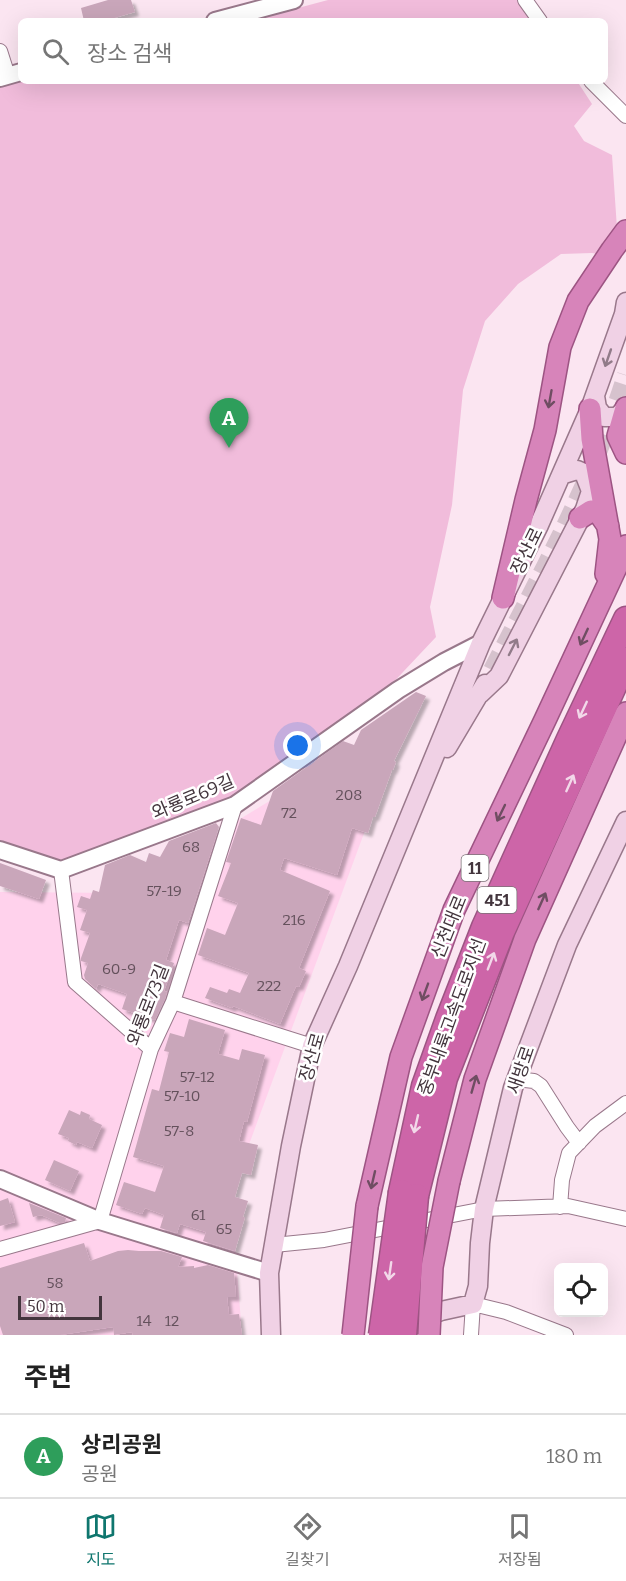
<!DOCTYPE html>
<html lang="ko">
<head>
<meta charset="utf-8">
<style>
  :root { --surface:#fff; --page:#f2f2f2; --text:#222; --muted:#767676; --line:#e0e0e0; --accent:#0f766e }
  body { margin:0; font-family:Bitter,"Noto Sans KR",serif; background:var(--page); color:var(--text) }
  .controls { position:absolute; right:18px; bottom:18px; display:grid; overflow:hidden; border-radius:9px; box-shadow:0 6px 24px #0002 }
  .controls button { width:54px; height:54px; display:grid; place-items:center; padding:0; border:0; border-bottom:2px solid var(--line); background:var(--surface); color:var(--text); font:30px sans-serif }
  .scale { position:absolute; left:18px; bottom:15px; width:84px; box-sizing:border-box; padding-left:6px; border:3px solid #43353d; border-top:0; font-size:16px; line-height:21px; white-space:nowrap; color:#43353d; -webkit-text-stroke:4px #fff; paint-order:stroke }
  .you { position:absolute; left:298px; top:746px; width:21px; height:21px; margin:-15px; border:4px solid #fff; border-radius:50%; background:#1a73e8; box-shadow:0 0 0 9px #1a73e833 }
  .badge { display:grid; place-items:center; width:39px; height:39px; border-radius:50%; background:var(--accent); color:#fff; font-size:20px; font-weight:700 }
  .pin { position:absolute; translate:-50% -50px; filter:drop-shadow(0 2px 3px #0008) }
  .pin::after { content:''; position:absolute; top:32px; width:21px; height:18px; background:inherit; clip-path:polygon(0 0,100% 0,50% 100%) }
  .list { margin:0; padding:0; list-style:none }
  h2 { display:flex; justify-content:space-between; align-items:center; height:78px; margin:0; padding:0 24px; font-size:26px }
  h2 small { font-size:20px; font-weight:400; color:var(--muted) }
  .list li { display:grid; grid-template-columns:39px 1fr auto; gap:18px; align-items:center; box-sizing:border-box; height:84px; padding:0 24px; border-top:2px solid var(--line) }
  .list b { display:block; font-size:22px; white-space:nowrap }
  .list p { margin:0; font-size:20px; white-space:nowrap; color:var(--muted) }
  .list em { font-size:20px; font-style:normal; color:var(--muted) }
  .icon { flex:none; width:33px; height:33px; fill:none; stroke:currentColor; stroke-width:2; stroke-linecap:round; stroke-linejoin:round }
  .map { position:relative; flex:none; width:626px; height:1335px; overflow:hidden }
  .search { position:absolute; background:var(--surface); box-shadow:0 6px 24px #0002; left:18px; right:18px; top:18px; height:66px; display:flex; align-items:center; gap:15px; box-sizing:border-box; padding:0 21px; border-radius:9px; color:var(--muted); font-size:22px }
  .sheet { height:162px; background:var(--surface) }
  nav { display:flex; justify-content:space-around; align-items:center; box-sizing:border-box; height:84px; border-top:2px solid var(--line); background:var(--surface); font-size:16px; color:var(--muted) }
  nav a { display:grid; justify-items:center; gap:3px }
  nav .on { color:var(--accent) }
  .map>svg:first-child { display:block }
  .built { fill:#ffd2ec }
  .green { fill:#f1bcdb }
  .building { fill:#c9a6ba; filter:url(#shadow) }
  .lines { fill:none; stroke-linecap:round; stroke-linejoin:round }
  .secondary-tunnel { stroke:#d6c2cd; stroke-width:18; stroke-dasharray:18 9; stroke-linecap:butt }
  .minor-casing { stroke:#99788b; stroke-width:16 }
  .tertiary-casing { stroke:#99788b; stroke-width:20 }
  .secondary-casing { stroke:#99788b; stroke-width:21 }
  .trunk-casing { stroke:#9d5483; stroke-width:24 }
  .motorway-casing { stroke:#9d5483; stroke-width:27 }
  .minor { stroke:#fff; stroke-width:14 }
  .tertiary { stroke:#fff; stroke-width:16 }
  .secondary { stroke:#f0d1e5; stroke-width:18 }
  .trunk { stroke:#d784ba; stroke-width:21 }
  .motorway { stroke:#cd65a8; stroke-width:24 }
  .trunk-bridge-casing { stroke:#9d5483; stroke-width:24; stroke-linecap:butt }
  .motorway-bridge-casing { stroke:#9d5483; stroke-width:27; stroke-linecap:butt }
  .trunk-bridge { stroke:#d784ba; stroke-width:21 }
  .motorway-bridge { stroke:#cd65a8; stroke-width:24 }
  .oneway { stroke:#917b89 }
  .oneway2 { stroke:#6f4d62 }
  .oneway3 { stroke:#f2d8e9 }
  .labels { text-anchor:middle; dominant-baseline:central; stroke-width:5; stroke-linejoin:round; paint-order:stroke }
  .number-label { font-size:15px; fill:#64515c }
  .shield { fill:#fff; stroke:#7b7277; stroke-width:1.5 }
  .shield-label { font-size:16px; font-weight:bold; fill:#43353d }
  .street-label { font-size:18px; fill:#43353d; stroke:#fff }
</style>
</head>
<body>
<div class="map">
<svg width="626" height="1335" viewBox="0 0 626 1335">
  <defs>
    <filter id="shadow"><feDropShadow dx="4" dy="4" stdDeviation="1.5" flood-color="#0004"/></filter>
  </defs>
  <rect width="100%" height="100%" fill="#fbe5f1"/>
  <!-- built -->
  <path class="built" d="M407,717L231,1193L242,1335H0V892L119,893Z"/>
  <!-- green -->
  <path class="green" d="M328,0H519L532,21H249Z
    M21,81H577L592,104L574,126L584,141L612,155L619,258L592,253L561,254L518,284L485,321L463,390L452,505L430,607L436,637L387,689L233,799L58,864L0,844V87Z"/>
  <!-- building -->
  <path class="building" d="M108,0H131L135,12L104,21H84L81,8Z
    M416,692L426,696L394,761L396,762L393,770H392L375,817H373L368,833L352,828L337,875L284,858L280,870L330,891L299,968L306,971L299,987L296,986L280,1024L233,1006L232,1008L205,998L210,987L227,993L229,989L240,993L249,973L198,955L207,928L225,935L238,903L218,896L231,863L226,862L241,818L261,825L273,791L343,741L354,745L361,730Z
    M216,823L219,827L188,923L179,920L166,960L174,963L164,991L167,992L165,999L155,1020L122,1009L127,994L98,984L96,989L85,979L84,975L88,963L81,961V958L90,933L80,930L87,910L77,907L81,896L90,899L93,890L99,892L105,865L130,855L146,862L149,853L160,857L169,841Z
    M0,863L46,880L39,899L0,886Z
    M189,1019L225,1030L218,1054L239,1060L242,1049L265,1055L247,1122L244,1121L239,1141L258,1145L251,1175L242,1173L235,1197L248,1201L243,1217H245L235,1251L203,1241L206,1232L180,1224L177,1233L160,1228L164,1215L145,1208L142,1214L116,1205L124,1182L155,1192L164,1166L133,1157L152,1089L159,1091L169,1052L164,1051L170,1033L184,1037Z
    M69,1110L80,1115L81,1111L90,1115L89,1119L102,1125L92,1148L77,1142L76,1145L68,1141L69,1138L58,1134Z
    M54,1160L79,1171L70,1191L45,1180Z
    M8,1198L15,1222L0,1226V1201Z
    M29,1203L66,1218L65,1222L60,1223L41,1215L33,1217Z
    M84,1243L90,1261L118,1251L128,1250L139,1251H161L182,1257L178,1267L194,1266V1268L208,1265L234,1273L236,1297H227L229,1315L239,1314L242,1335H133L132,1332L114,1335L113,1327L60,1335H3L0,1326V1268Z"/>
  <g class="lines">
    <!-- secondary-tunnel -->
    <path class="secondary-tunnel" d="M492,670C541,574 594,478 626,375"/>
    <!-- minor casing -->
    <g class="minor-casing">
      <path id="minor" d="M525,0L540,21
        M0,51L8,76
        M591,81L626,116
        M61,870L75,982L151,1049
        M173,1002L312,1046
        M516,1079L534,1081L541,1086L567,1127L579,1143
        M560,1207L562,1180L569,1153L595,1126L626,1103
        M274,1245L324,1240L484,1209L568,1206L626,1219
        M0,1249L100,1221L151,1049L173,1002L235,805
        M471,1335L473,1304L506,1312L566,1335"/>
    </g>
    <!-- tertiary casing -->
    <g class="tertiary-casing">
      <path id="tertiary" d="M215,21L294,0
        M0,78L21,72
        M0,850L61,870L235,805L398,690L444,662L481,643
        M0,1179L100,1221L269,1273"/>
    </g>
    <!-- secondary casing -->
    <g class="secondary-casing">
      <path id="secondary" d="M595,396L597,408L604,417H617L626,408
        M480,694L499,676L585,509L591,491L584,473L577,470L561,475
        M447,748L485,684
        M394,1329L441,1311L473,1304L478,1286L480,1243L484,1209L513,1088L567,945L626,821
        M271,1335L269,1273L291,1146L312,1046L348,966L481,643L539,525L590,409L624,314L626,302"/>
    </g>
    <!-- trunk casing -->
    <g class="trunk-casing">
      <path id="trunk" d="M626,408L618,436L626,453
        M590,409L592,439L610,539L606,574
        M580,518L591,511L599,513L608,526
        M503,598L526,500L545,430L560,347L578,301L612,250L626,231
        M449,1181L475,1079L525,939L626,713
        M367,1206L401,1057L454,910L545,720L626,546"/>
    </g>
    <!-- motorway casing -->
    <g class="motorway-casing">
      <path id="motorway" d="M401,1192L424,1086L448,1019L484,927L569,739L626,619
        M416,1196L445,1078L502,932L626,660"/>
    </g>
    <!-- minor -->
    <use href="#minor" class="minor"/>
    <!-- tertiary -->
    <use href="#tertiary" class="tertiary"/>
    <!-- secondary -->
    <use href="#secondary" class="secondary"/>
    <!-- trunk -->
    <use href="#trunk" class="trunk"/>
    <!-- motorway -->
    <use href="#motorway" class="motorway"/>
    <!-- trunk-bridge casing -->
    <g class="trunk-bridge-casing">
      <path id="trunk-bridge" d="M353,1335L367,1206
        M429,1335L432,1267L449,1181"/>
    </g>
    <!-- motorway-bridge casing -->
    <g class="motorway-bridge-casing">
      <path id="motorway-bridge" d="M381,1335L401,1192
        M404,1335L416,1196"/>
    </g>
    <!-- trunk-bridge -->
    <use href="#trunk-bridge" class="trunk-bridge"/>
    <!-- motorway-bridge -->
    <use href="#motorway-bridge" class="motorway-bridge"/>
  </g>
  <!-- one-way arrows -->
  <defs><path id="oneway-shaft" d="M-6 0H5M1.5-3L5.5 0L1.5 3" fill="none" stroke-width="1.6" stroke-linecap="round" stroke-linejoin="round" transform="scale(1.5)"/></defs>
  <g class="oneway">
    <use href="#oneway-shaft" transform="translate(608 358) rotate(109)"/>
    <use href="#oneway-shaft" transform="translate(513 647) rotate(-63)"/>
  </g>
  <g class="oneway2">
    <use href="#oneway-shaft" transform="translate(550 399) rotate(100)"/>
    <use href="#oneway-shaft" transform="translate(584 637) rotate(115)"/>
    <use href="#oneway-shaft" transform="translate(501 813) rotate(116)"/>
    <use href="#oneway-shaft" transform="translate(542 901) rotate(-66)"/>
    <use href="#oneway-shaft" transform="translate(425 992) rotate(110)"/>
    <use href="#oneway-shaft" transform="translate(474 1084) rotate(-74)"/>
    <use href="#oneway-shaft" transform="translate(373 1180) rotate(103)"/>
  </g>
  <g class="oneway3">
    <use href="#oneway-shaft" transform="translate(583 710) rotate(115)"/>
    <use href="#oneway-shaft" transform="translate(570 783) rotate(-66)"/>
    <use href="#oneway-shaft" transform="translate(491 961) rotate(-69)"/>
    <use href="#oneway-shaft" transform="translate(416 1124) rotate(103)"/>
    <use href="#oneway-shaft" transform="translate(390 1271) rotate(98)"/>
  </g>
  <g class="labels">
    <!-- number labels -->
    <g class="number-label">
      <text x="349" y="795">208</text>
      <text x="289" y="813">72</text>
      <text x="191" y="847">68</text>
      <text x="164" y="891">57-19</text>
      <text x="294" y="920">216</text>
      <text x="119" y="969">60-9</text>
      <text x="269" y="986">222</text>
      <text x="197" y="1077">57-12</text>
      <text x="182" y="1096">57-10</text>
      <text x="179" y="1131">57-8</text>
      <text x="198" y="1215">61</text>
      <text x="224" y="1229">65</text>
      <text x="55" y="1283">58</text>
      <text x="144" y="1321">14</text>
      <text x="172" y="1321">12</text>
    </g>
    <!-- shield labels -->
    <g class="shield">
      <rect x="461.5" y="855" width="27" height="26" rx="4.5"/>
      <rect x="477.5" y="887" width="39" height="26" rx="4.5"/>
    </g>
    <g class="shield-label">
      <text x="475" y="868">11</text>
      <text x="497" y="900">451</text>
    </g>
    <!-- street labels -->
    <g class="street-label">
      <text transform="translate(527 551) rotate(-64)">장산로</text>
      <text transform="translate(193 797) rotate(-23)">와룡로69길</text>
      <text transform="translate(449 927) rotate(-68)">신천대로</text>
      <text transform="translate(148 1005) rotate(-69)">와룡로73길</text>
      <text transform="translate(452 1017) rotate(-70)">중부내륙고속도로지선</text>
      <text transform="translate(312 1057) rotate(-74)">장산로</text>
      <text transform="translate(521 1070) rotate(-71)">새방로</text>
    </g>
  </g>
</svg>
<div class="controls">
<button><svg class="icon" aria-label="locate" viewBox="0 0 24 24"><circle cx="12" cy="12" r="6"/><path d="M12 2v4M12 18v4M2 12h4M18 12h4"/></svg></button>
</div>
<div class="scale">50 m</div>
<div class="you"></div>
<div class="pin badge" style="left:229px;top:448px;background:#2e9e5b">A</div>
<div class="search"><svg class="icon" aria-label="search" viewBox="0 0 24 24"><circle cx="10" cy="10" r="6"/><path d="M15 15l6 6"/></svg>장소 검색</div>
</div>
<section class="sheet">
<h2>주변<small></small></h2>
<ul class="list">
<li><span class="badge" style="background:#2e9e5b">A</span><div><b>상리공원</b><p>공원</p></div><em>180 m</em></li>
</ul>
</section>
<nav>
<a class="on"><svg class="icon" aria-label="map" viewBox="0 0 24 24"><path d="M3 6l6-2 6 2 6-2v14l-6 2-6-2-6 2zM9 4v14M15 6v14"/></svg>지도</a>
<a><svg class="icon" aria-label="directions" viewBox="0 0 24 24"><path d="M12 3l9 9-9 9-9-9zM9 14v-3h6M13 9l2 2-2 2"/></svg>길찾기</a>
<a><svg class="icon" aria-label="saved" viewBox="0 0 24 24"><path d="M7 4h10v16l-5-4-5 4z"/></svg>저장됨</a>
</nav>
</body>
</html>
